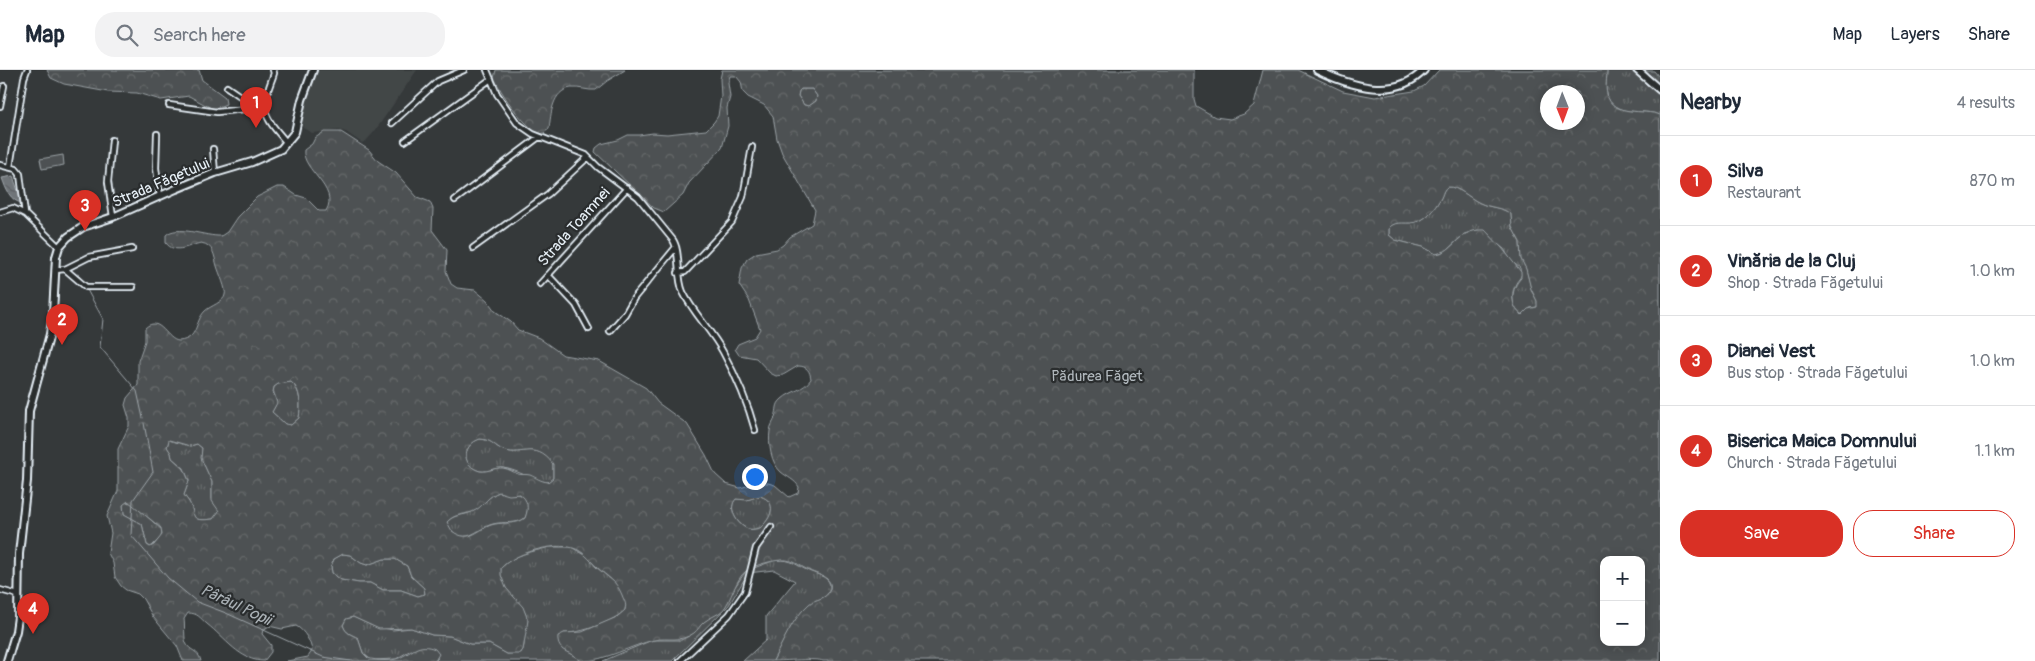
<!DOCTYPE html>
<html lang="en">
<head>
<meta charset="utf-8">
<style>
  :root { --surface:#fff; --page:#f2f2f3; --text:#1f2937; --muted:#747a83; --line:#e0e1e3; --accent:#d93025 }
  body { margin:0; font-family:Pangolin,sans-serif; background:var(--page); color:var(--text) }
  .controls { position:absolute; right:15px; bottom:15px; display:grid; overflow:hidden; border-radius:10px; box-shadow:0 2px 12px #0003 }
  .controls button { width:45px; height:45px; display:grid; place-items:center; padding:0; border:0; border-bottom:1px solid var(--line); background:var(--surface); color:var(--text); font:25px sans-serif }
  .compass { position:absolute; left:1540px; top:15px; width:45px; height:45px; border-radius:50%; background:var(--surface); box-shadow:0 2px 12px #0003; rotate:179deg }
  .you { position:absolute; left:754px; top:406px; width:18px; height:18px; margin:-12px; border:4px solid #fff; border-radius:50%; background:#1a73e8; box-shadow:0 0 0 8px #1a73e833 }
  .badge { display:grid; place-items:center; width:32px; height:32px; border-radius:50%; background:var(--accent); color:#fff; font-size:16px; font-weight:700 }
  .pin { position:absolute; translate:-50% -41px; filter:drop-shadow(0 1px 2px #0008) }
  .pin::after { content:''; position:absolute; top:26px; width:18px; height:15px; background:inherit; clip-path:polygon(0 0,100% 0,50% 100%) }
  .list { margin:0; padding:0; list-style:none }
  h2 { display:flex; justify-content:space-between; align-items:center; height:65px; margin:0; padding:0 20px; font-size:21px }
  h2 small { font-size:16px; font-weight:400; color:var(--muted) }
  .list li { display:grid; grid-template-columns:32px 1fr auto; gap:15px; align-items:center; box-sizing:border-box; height:90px; padding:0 20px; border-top:1px solid var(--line) }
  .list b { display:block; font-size:19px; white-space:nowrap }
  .list p { margin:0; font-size:16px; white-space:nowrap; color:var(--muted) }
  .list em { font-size:16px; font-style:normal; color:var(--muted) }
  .actions { display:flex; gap:10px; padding:15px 20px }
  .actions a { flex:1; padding:11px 0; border:1px solid var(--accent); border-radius:20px; text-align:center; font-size:18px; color:var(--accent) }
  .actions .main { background:var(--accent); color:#fff }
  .icon { flex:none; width:28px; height:28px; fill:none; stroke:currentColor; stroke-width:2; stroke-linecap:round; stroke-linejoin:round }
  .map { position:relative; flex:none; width:1660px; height:591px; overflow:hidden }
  header { display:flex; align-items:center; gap:30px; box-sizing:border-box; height:70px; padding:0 25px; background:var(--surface); border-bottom:1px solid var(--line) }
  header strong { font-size:24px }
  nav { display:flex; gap:28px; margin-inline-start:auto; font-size:18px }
  .search { width:350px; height:45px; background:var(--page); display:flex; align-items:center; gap:12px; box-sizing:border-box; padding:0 18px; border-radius:20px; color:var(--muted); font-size:19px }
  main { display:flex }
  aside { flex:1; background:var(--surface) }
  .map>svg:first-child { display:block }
  .built { fill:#424647 }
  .grass { fill:url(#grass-tufts); stroke:#9aa1a5 }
  .forest { fill:url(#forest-crowns); stroke:#9aa1a5; fill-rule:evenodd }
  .garden { fill:#4d5152; stroke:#9aa1a5 }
  .water { fill:url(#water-waves); stroke:#a0a7ac }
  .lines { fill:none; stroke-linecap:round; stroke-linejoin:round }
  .stream { stroke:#a0a7ac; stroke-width:1 }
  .street-casing { stroke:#e8f1f8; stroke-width:8 }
  .secondary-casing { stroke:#e8f1f8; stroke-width:10 }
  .street { stroke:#2a2d2e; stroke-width:4.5 }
  .secondary { stroke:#2a2d2e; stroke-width:6 }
  .labels { text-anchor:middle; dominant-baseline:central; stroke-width:4.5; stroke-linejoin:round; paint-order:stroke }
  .street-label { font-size:15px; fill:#e8f1f8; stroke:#2a2d2e }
  .park-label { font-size:15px; fill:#b2b9be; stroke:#2a2d2e }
  .water-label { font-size:16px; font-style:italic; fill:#acb3b8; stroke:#2a2d2e }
</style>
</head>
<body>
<header>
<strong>Map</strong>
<div class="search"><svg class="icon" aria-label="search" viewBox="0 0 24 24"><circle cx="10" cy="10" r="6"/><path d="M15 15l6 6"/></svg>Search here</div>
<nav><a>Map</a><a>Layers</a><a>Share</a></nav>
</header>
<main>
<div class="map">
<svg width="1660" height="591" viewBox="0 0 1660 591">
  <defs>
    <pattern id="grass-tufts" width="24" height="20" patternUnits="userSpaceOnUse" patternTransform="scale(1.25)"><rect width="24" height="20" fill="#4d5152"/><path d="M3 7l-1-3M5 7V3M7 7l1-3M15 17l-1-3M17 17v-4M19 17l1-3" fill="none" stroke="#676a6c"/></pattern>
    <pattern id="forest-crowns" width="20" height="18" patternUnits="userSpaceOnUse" patternTransform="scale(1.25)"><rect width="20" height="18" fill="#4d5152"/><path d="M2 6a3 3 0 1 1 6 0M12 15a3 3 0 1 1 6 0" fill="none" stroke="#676a6c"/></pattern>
    <pattern id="water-waves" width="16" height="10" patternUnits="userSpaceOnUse" patternTransform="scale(1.25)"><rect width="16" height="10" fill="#707579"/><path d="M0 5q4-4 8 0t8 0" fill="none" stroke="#5b5e62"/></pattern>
  </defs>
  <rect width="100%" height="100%" fill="#35393a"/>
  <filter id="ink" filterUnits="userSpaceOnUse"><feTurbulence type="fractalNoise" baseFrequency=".02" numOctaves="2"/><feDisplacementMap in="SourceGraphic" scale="10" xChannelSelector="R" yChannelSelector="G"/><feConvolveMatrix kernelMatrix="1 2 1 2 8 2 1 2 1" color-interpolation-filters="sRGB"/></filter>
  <g filter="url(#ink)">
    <!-- built -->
    <path class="built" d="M318,0H417L375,61L366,71L362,73L346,62L339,60L312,63L303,58L302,52L306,31Z"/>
    <!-- grass -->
    <path class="grass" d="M1607,0L1654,1L1660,8V45C1644,38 1612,48 1607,24C1605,17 1607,8 1607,0Z
      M801,19H812L817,26L816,31L809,36L804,35L798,26L799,21Z
      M1447,117C1459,116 1469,128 1480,133C1490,138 1502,137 1511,144L1512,157L1520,172L1521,189L1526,198L1532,222L1538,232L1537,237L1530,238L1522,245C1509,237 1511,218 1521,208L1520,198L1511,191L1504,179L1494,171L1490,165L1478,160L1464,164L1446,181L1436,184L1423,177L1395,170L1389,165V158C1396,148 1408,156 1419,151C1427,148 1435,138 1439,131C1443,126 1442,121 1447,117Z
      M291,312C301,320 301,336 299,348L291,355L285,354L272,342C273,339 276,336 276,332C277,326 272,324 274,317L278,314Z
      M480,369C492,370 492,374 501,379C520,389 534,369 553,393V408L548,412C532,411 519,400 503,398C494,397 485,404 477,400C460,393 464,374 480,369Z
      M169,370L190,376L197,374L202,378V390L212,412V429L220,441L213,449C188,452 197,446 189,432C187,429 185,427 184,425L189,411L184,398L172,388L171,383L167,377Z
      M499,422C517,423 535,424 525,448C516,455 504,451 493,454C476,458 465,479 447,455V452C455,443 463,447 473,441C483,436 488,426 499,422Z
      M760,426C779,432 771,449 760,458C756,459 752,460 748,459C737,455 727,438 736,429H750Z
      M126,432L132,433L162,460L161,467L151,477L147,475L142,454L124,444L123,435Z
      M550,477H571L587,486L596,497L619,516L626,533L625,540C615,551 579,564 564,563L562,579L583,591H435L438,588L411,580L396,589L371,590L363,583L358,568C351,564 346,564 343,555L346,549L353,547L373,556L393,560L411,558L432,565L450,566L470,574H489L507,584L521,583C525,577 524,571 525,564C525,559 528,553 527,549C524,530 497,520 501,498C514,484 532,482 550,477Z
      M343,484L350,485L361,493L367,495L384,489H395L407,496L411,506L424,518L425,524L418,526L401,520H383L370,513H359L341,510L332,503L331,496L334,489Z
      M775,490C794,489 796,496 811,502C818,505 831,507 830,518C829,530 814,529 807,536C792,552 783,572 773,591H743L766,570V546L795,511L774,500L748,503L729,535L672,591H603L652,570H681L691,565L706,550L722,541L732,521L746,501Z"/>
    <!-- forest -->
    <path class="forest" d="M47,0H199L202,10L225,27L226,34L213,39L189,26L161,30L137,23L108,22L64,14L51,8Z
      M496,0H625L607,11L596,20C588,21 579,17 571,18C552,21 551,44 549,59L541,65C533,63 532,58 526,53C512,39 503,25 494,8Z
      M722,0H1194V29L1196,36L1215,47L1230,49L1244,44L1254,35L1263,0H1298L1343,21L1375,27L1414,21L1424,16L1439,0H1607C1607,8 1605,17 1607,24C1612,48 1644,38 1660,45V591H823C817,588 783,591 773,591C783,572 792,549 809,534C816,528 827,530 830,519C833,507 818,505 810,501C801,497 796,491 786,490C777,489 753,495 746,501C736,508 731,531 723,540C718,545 710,547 704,552C700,555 698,560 694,563C680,573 668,567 654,570C632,575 605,591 582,591C578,589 573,585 569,583C561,580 557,575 558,566L564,563L582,562L617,547L625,540C627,533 624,531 622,525C616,510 608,508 597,497C589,490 584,481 573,478C554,472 514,483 501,498V505L506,518L523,537L528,550L523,580L518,584H507L489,574H470L450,566L432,565L411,558L379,559L353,547L346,549L343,555C346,564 351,564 358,568L363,583L368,588C376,591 392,591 399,588C413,582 418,572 435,579L439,584L435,591H287L308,587L312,581C311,572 304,560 296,556L282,559L269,556L263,560L262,564L271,575V582L264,591C240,591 225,568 207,554C200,548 198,543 188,543L184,549C185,556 184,568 186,573C190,582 198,579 201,591H183L177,576L153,547L143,529L138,524L126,520L121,516L115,507L113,493L108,483L111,463L107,446L118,421V379L129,356V348L125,335L127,328L138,315V291L145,271V258C160,244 167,271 179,271C199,269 194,252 205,241C210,236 224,232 225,225C227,220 219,203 217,196C214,186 214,175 201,173C190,175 175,185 166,173V165C177,154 206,167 221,166L227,162L237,147L257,127L277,117H284L296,125L306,128L319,141H326C340,118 301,100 304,80L312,74L315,68L324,62H341L369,80L378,91L396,103L417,127L430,132L433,139L432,160L447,180L446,201L451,214L457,218L475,220L487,230L495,241L511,252L518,260L539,268L563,285L599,291L646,318L658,333L687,354L706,385L715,404L726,414L740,418L757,413H768L775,415L789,427L798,423L799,417C795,410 787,407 781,402C771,393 768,374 770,361C770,356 774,352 775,347C778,339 775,335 782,329C791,321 804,320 811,309C810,301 807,296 798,296L783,305L776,306L770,303L756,288L739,285L735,279L738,274L755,267L760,259L749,230L739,215L742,198L747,189L756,183L777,179L783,175L790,167L812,154L815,140L782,83L777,69L773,46L764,35L748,27L743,22L741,12L736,6H730L728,13L730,27L727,38L728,56L722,78L689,113L683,125L664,142L654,138L595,82L596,78L601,74L618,70L628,65H639L653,63L667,64L706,60L714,52L718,46L721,26L720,9ZM801,19H812L817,26L816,31L809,36L804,35L798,26L799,21ZM1548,22H1578V52H1548ZM1447,117C1459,116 1469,128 1480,133C1490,138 1502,137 1511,144L1512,157L1520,172L1521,189L1526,199L1531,219L1537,231V237L1528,239L1522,245C1513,240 1510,225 1515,216C1517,209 1522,209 1521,202L1502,178L1485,160C1458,158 1455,182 1436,184L1423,177L1395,170L1389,165V158C1396,149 1408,156 1419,151C1427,148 1435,138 1439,131C1443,126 1442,121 1447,117ZM291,312C301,319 301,336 299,348L291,355L285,354L272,342L277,333L273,322L274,317L278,314ZM480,369C492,370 492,374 501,379C520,389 534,369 553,394V408L548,412C540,411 537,408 530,405C526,404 522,405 518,404C513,402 509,399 503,398C494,397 485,404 477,400C460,393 464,374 480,369ZM169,370L190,376L197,374L202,378L201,388L212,412V431L219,441L213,449C188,452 197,446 189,432C187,429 185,427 184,425L189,411L184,399L172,388L171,383L167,377ZM499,422L509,425L520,424C528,430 529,438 525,448C517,455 505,452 495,454C478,457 471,475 452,461L447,452C456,442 466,446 476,440C485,434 488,426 499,422ZM760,426C779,432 771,449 760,458C756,459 752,460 748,459C737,455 727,438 736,429L747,430ZM128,431L161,458L162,465L154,475L150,477L147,475L142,454L124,444L123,435ZM343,484L350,485L361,493L367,495L384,489H395L407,496L411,506L424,518L425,524L418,526L401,520H383L370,513H359L341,510L332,503L331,496L334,489ZM1604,490H1641V572H1604Z"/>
    <!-- garden -->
    <path class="garden" d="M63,85L64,95L42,99L40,89Z"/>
    <!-- water -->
    <path class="water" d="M13,106L22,133C10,131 6,119 2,108Z"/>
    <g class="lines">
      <!-- stream -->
      <path class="stream" d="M78,204L83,212
        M86,218L103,249L100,277L137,321L143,348
        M144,353L153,402L133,430L131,465L168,508L197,532L226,543L323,587L351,591"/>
      <!-- street casing -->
      <g class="street-casing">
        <path id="street" d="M273,0L274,3C271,13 265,25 265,35C264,49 279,63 287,73
          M487,0L497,24L517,53L533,64L586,85L598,97L638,127L673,170C681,182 676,206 683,222C693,243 712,261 723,282C736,306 748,334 755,360
          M227,17L240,26L265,34
          M169,35L217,42L265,37
          M0,36L4,16
          M392,53L438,11L464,0
          M157,64L156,98L160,126
          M112,70L108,112L113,147
          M405,71L491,9
          M213,79L215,103
          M0,95L16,99L20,104L25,144
          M10,97L24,8L27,0
          M455,130L539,67
          M0,142L13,138L25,144L59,177
          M473,178L548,124L588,87
          M65,199L86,217H133
          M55,200L65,199L89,187L132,179
          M678,203L685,202L732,152L743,127L752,77
          M548,205L576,235L589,259
          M540,214L627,118
          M610,261L625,244L634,228L676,177
          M0,520L18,525
          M680,591L729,545L745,522L756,478L771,457"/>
      </g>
      <!-- secondary casing -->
      <g class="secondary-casing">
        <path id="secondary" d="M1317,0C1350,16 1395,31 1424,0
          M1637,0L1660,20
          M7,591L16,561L18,547L19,484L27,411L29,341L50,264L53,243L56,187L59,177L68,167L83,157L113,147L176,119L215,103L252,92L281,79L295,62L302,30L313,0"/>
      </g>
      <!-- street -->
      <use href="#street" class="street"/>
      <!-- secondary -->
      <use href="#secondary" class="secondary"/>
    </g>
  </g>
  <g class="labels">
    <!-- street labels -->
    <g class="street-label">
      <text transform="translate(161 113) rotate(-23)">Strada Făgetului</text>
      <text transform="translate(574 157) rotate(-48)">Strada Toamnei</text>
    </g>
    <!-- park labels -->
    <g class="park-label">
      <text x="1097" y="306">Pădurea Făget</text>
    </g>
    <!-- water labels -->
    <g class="water-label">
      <text transform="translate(236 535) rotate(25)">Pârâul Popii</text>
    </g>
  </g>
</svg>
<div class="controls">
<button>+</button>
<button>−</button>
</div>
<svg class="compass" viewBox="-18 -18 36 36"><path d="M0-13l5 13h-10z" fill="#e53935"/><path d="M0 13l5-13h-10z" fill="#747a83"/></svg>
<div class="you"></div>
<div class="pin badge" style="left:256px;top:58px">1</div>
<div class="pin badge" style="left:62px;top:275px">2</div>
<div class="pin badge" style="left:85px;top:161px">3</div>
<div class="pin badge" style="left:33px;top:564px">4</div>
</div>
<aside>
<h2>Nearby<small>4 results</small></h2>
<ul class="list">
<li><span class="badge">1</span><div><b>Silva</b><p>Restaurant</p></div><em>870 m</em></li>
<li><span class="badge">2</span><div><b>Vinăria de la Cluj</b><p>Shop · Strada Făgetului</p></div><em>1.0 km</em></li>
<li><span class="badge">3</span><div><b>Dianei Vest</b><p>Bus stop · Strada Făgetului</p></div><em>1.0 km</em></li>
<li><span class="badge">4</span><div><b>Biserica Maica Domnului</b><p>Church · Strada Făgetului</p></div><em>1.1 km</em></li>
</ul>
<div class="actions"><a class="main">Save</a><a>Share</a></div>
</aside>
</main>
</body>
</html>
